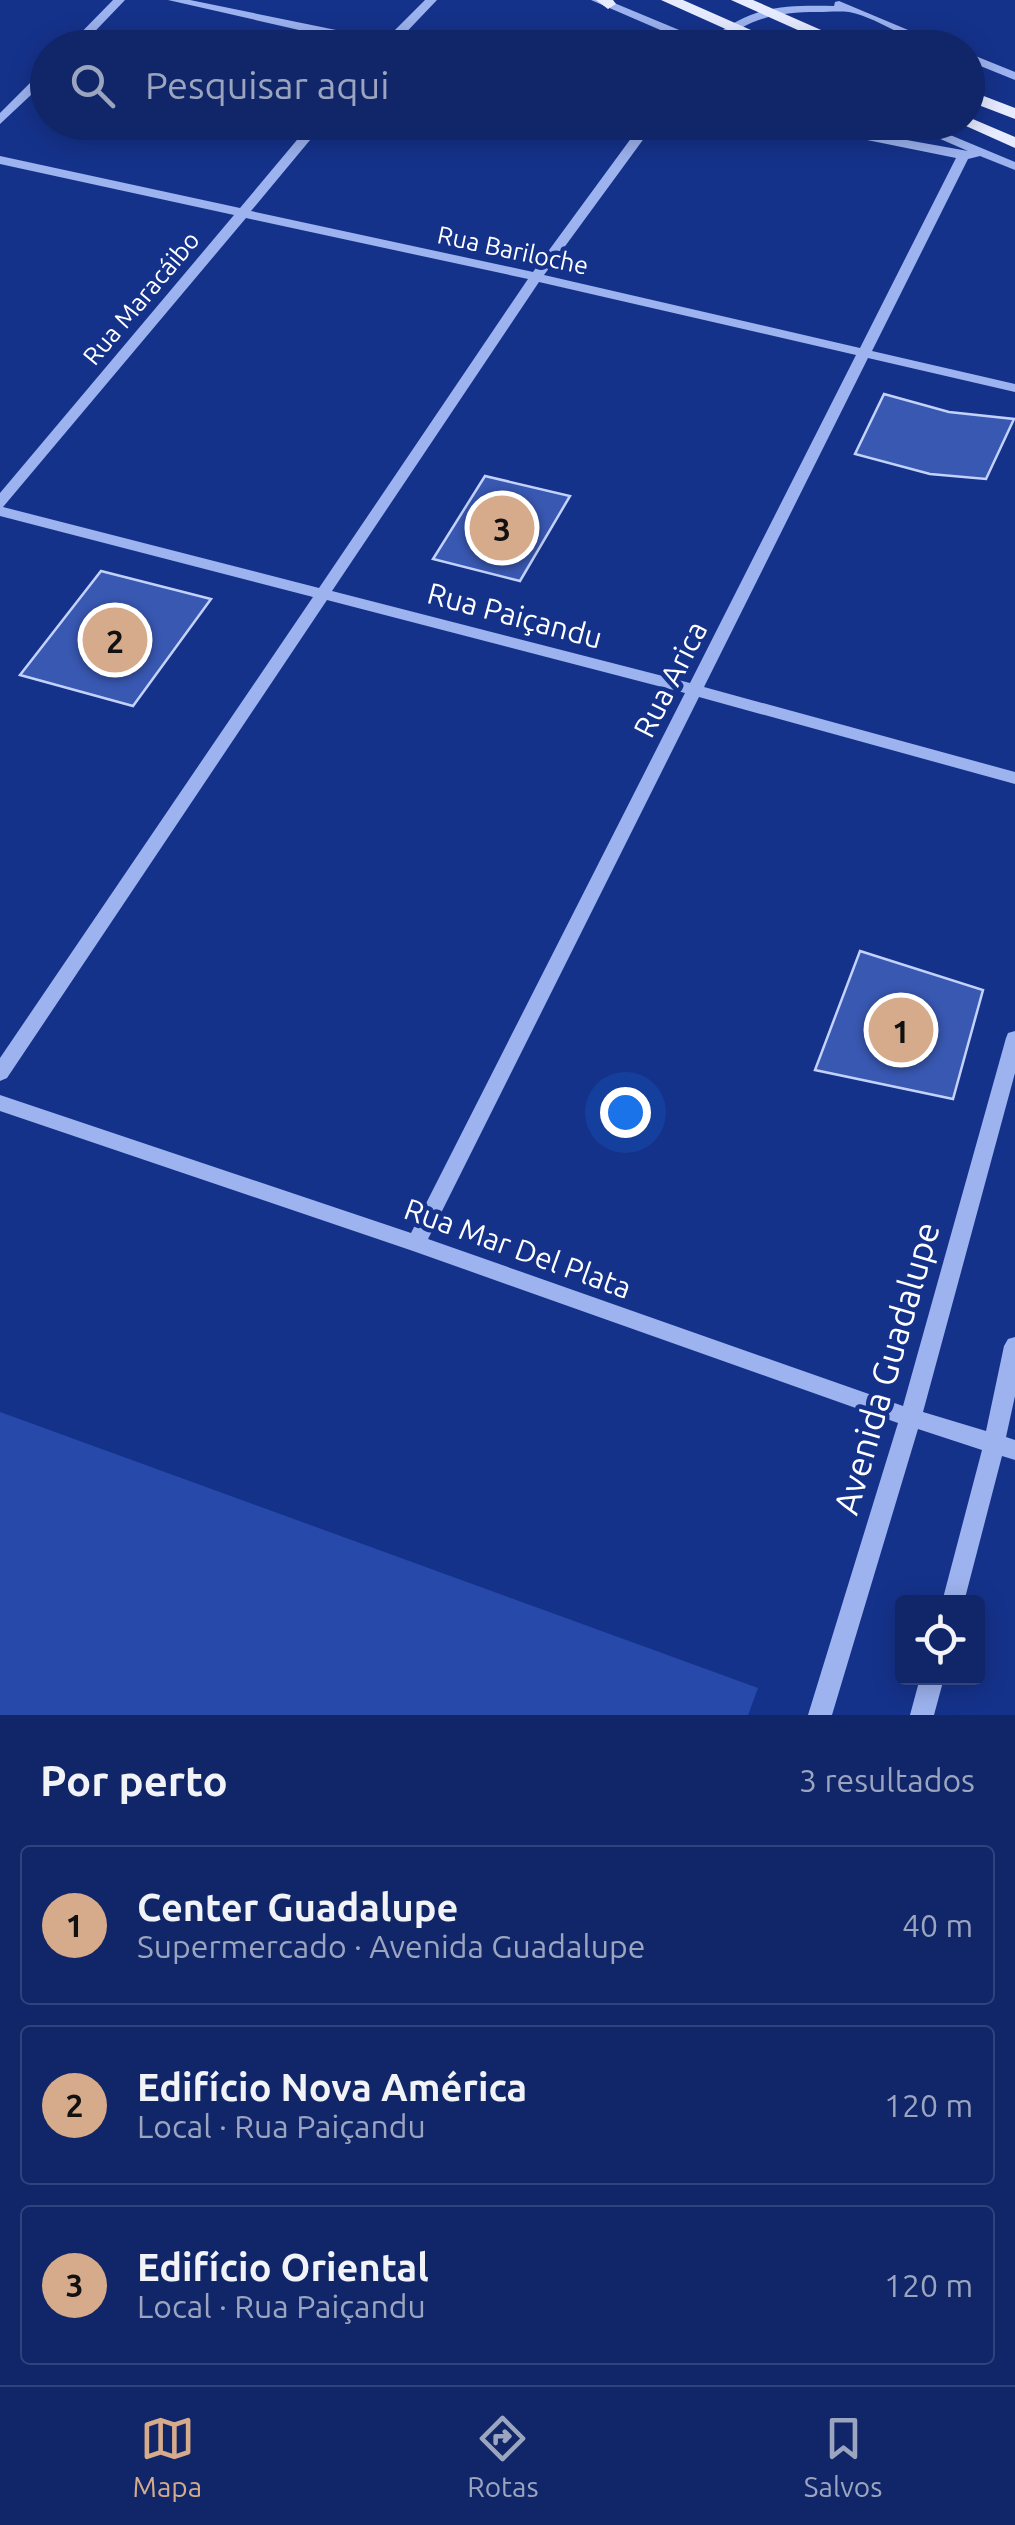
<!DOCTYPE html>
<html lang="pt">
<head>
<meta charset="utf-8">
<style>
  :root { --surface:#102668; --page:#1e3271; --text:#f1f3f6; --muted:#9ca5c0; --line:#30437c; --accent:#d6ab8b }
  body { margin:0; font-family:Ubuntu,sans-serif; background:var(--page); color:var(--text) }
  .controls { position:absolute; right:30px; bottom:30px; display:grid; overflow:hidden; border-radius:10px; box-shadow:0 5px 25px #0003 }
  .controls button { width:90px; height:90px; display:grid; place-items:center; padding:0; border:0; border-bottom:2px solid var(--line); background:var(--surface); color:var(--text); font:50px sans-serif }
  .you { position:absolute; left:625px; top:1112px; width:35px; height:35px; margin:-25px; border:8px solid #fff; border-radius:50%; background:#1a73e8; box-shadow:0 0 0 15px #1a73e833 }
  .badge { display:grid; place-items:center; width:65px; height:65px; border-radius:50%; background:var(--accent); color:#111; font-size:32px; font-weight:700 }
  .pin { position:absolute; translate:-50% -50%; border:5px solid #fff; box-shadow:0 2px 10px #0006 }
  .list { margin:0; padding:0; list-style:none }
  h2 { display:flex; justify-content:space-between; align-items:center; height:130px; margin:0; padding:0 40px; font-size:42px }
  h2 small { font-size:32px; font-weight:400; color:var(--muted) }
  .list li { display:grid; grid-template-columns:65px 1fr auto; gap:30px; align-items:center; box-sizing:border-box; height:160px; margin:0 20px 20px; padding:0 20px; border:2px solid var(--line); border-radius:10px }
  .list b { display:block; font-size:38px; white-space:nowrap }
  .list p { margin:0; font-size:32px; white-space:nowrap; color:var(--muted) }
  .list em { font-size:32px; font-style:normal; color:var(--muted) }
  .icon { flex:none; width:55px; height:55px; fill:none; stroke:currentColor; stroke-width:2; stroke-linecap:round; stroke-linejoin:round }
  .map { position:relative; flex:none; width:1015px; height:1715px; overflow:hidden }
  .search { position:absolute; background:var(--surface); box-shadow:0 5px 25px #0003; left:30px; right:30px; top:30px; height:110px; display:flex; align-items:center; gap:25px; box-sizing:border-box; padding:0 35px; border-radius:55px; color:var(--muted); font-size:38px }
  .sheet { height:670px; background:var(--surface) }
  nav { display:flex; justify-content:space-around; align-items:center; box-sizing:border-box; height:140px; border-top:2px solid var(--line); background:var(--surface); font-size:28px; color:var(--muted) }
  nav a { display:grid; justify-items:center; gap:5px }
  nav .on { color:var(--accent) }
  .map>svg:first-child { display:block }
  .green { fill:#274aaa }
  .building { fill:#3958b2; stroke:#c3d2fb; stroke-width:2.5 }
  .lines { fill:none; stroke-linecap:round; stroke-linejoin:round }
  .minor { fill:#9db3ef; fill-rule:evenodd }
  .major { fill:#e6ebff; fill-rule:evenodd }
  .labels { text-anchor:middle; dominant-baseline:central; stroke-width:9; stroke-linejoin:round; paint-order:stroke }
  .far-street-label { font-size:25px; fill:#fff; stroke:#15328b }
  .street-label { font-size:30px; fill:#fff; stroke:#15328b }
  .near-street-label { font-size:35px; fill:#fff; stroke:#15328b }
</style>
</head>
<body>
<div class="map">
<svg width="1015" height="1715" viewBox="0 0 1015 1715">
  <rect width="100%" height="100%" fill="#15328b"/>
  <!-- green -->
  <path class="green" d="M0,1412L758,1688L748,1715H0Z"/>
  <!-- building -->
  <path class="building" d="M884,394L949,412L1014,419L986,479L930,474L855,454Z
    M485,476L570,496L520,581L433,559Z
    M101,571L211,599L133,706L20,675Z
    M860,951L983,990L953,1099L815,1070Z"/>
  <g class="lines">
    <!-- minor -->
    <path class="minor" d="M113,0H125L79,48H66Z
      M168,0H190L385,40L425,0H437L396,43L410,48H378Z
      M591,0H607L708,42C749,6 782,5 834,6L835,2L839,1L951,48C913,48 884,19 849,12C839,11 827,12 818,12C777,12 748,18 718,45L720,48H702Z
      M968,53L1015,72V80L968,61Z
      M44,69H48V79L0,124V113Z
      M312,122H325L251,211L533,272L643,122H656L544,275L860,348L956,158L778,122H806L968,151L901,122H919L1015,162V170L980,156L968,159L872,351L1015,384V392L868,358L704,687L1015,772V784L699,697L428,1239L903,1406L1006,1038L1008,1033L1015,1031V1073L923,1412L986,1431L1004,1346L1008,1339L1015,1337V1396L1006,1437L1015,1440V1460L1002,1456L964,1602H942L982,1450L918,1429L832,1715H808L898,1423L413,1251L0,1111V1095L411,1233L685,693L327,600L7,1078L0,1081V1058L313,597L0,516V493L234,215L0,164V156L240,208ZM246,218L528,279L319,588L3,507ZM539,282L856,355L690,683L332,591Z
      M920,1678H944L934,1715H910Z"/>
    <!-- major -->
    <path class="major" d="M596,0H613L616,4L608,9Z
      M661,0H683L792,48H768Z
      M731,0H753L862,48H838Z
      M968,90L1015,108V119L968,101Z
      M968,117L1015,137V148L957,122H968Z"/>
  </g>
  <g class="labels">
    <!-- far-street labels -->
    <g class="far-street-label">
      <text transform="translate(513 250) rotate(12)">Rua Bariloche</text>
      <text transform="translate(141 298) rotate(-50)">Rua Maracáibo</text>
    </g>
    <!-- street labels -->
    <g class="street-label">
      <text transform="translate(515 615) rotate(15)">Rua Paiçandu</text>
      <text transform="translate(670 679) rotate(-63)">Rua Arica</text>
      <text transform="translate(518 1248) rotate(20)">Rua Mar Del Plata</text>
    </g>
    <!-- near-street labels -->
    <g class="near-street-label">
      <text transform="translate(886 1368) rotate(-74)">Avenida Guadalupe</text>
    </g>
  </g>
</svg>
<div class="controls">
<button><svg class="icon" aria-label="locate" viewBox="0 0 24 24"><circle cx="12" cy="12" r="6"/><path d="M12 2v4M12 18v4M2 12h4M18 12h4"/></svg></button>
</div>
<div class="you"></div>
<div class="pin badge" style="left:901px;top:1030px">1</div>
<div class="pin badge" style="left:115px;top:640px">2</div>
<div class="pin badge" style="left:502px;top:528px">3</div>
<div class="search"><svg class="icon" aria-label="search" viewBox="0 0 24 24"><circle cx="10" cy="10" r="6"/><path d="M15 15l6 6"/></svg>Pesquisar aqui</div>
</div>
<section class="sheet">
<h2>Por perto<small>3 resultados</small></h2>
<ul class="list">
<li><span class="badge">1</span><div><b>Center Guadalupe</b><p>Supermercado · Avenida Guadalupe</p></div><em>40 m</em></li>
<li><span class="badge">2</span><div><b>Edifício Nova América</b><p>Local · Rua Paiçandu</p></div><em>120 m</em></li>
<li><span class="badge">3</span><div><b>Edifício Oriental</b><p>Local · Rua Paiçandu</p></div><em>120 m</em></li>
</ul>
</section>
<nav>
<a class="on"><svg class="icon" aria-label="map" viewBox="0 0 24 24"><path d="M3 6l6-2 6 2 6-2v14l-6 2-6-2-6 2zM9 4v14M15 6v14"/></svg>Mapa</a>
<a><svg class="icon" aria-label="directions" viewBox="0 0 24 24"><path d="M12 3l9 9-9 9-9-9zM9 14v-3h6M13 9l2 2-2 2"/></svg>Rotas</a>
<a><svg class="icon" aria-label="saved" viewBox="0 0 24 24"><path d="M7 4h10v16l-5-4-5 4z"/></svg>Salvos</a>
</nav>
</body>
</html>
